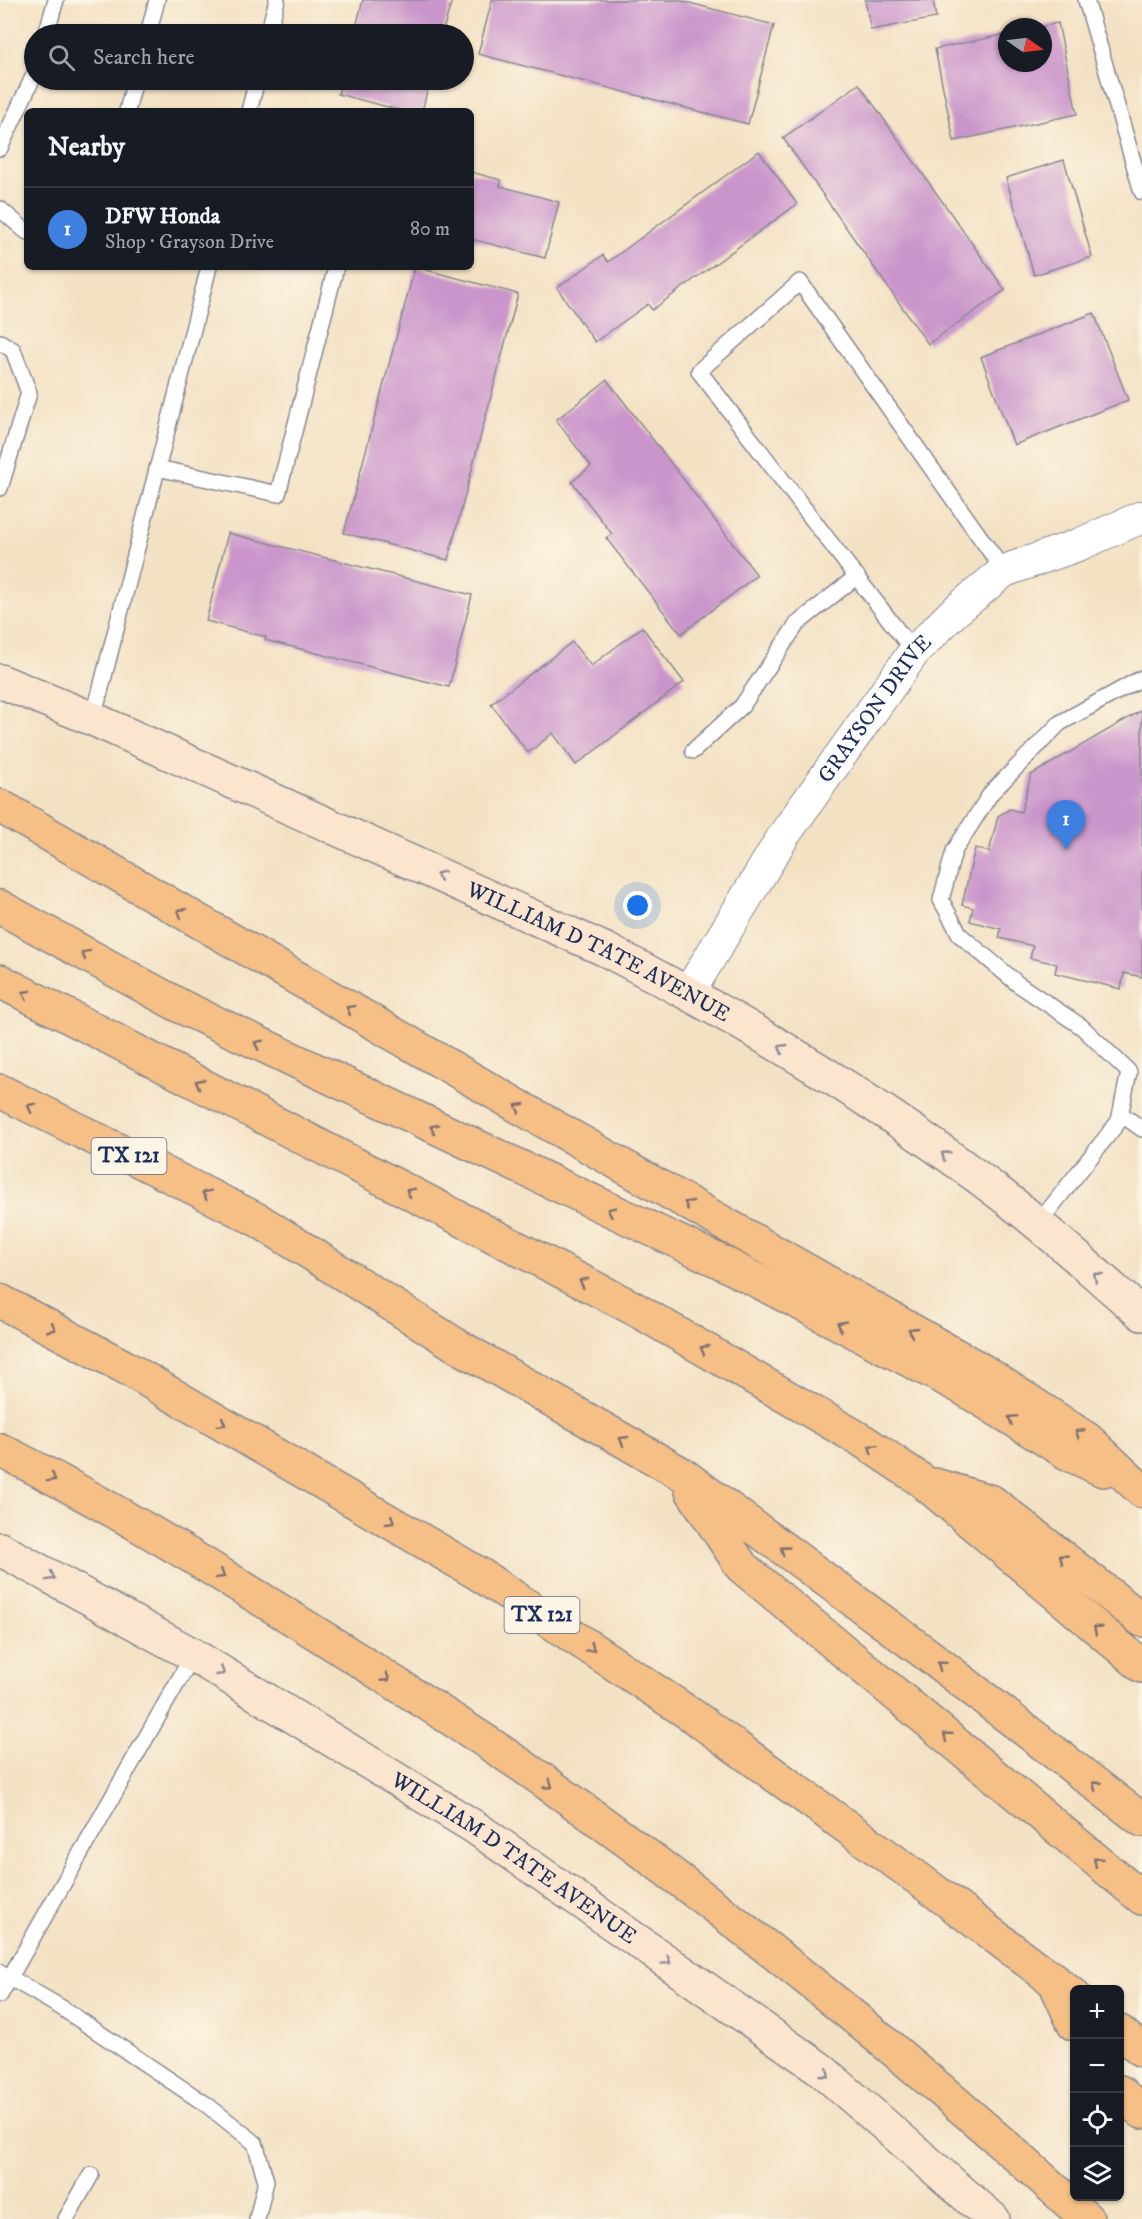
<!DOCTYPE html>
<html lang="en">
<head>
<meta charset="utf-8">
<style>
  :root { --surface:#171b24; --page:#242831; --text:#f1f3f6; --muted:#9ea1a6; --line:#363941; --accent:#1f6fb2 }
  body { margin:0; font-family:"IM FELL DW Pica",serif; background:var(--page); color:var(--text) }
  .controls { position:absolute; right:18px; bottom:18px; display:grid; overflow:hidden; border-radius:9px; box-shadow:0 2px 4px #0004 }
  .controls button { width:54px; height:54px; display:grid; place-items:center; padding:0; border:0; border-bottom:2px solid var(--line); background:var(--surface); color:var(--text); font:30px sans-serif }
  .compass { position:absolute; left:998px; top:18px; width:54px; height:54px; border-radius:50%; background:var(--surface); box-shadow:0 2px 4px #0004; rotate:104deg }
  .you { position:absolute; left:638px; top:906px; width:21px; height:21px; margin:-15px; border:4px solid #fff; border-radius:50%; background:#1a73e8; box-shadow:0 0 0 9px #1a73e833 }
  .badge { display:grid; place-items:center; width:39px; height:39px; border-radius:50%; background:var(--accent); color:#fff; font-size:20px; font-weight:700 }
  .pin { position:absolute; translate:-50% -50px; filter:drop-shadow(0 2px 3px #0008) }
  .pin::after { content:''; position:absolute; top:32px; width:21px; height:18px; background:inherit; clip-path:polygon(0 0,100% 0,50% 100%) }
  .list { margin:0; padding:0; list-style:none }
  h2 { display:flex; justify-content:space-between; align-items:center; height:78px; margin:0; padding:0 24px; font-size:26px }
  h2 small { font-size:20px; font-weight:400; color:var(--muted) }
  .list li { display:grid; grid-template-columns:39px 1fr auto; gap:18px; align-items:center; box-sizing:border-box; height:84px; padding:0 24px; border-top:2px solid var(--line) }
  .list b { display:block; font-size:22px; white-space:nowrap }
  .list p { margin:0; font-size:20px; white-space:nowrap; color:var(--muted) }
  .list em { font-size:20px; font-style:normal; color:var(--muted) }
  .icon { flex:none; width:33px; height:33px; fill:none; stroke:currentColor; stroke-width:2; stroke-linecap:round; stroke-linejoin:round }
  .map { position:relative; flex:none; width:1142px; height:2219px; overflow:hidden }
  .search { position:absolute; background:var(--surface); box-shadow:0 2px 4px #0004; left:24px; top:24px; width:450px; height:66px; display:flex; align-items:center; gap:15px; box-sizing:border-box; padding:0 21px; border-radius:33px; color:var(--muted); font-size:22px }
  .panel { position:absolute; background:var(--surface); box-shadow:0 2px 4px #0004; left:24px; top:108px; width:450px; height:162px; border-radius:9px }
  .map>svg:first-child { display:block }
  .building { fill:#ca95cb }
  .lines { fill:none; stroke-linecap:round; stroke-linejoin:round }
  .lane-casing { stroke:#878890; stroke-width:18 }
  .street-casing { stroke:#878890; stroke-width:34 }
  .secondary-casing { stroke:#878890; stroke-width:36 }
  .highway-casing { stroke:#878890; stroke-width:36 }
  .lane { stroke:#fff; stroke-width:15 }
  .street { stroke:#fff; stroke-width:32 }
  .secondary { stroke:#fbe5cf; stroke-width:33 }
  .highway { stroke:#f5bf86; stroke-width:33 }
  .oneway { stroke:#8b8a96 }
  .oneway2 { stroke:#7d7070 }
  .labels { text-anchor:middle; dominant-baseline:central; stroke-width:5; stroke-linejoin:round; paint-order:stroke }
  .shield { fill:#fcf5e5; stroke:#5e6a86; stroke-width:1.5 }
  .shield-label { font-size:21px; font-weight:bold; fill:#1b2f5e }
  .street-label { font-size:22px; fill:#1b2f5e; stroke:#fcf5e5 }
</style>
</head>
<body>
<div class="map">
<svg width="1142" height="2219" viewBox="0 0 1142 2219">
  <rect width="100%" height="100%" fill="#fcf5e5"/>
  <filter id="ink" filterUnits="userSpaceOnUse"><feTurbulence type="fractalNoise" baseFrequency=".0167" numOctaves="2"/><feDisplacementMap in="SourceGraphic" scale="12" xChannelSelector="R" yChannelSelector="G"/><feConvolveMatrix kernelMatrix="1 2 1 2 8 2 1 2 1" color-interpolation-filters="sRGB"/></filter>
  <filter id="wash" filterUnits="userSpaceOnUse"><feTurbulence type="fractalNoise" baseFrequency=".008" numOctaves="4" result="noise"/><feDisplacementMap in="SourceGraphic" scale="24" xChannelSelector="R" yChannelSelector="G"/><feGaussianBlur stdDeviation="1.35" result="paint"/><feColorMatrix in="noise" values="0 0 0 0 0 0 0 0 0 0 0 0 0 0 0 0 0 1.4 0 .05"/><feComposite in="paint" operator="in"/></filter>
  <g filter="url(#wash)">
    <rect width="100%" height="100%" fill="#f3e1c3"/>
    <g id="blocks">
      <!-- building -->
      <path class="building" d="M363,0H452L442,34H354Z
        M492,0H678L774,25L748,124L478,54Z
        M865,0H933L936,18L871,30Z
        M1058,23L1077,114L954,141L935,49L1007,34V63H1043V26Z
        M342,80H430L422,111H403L338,94Z
        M859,84L1005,290L928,344L783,138Z
        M759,151L797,204L652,310L648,304L595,342L557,288L603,255L608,262Z
        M1064,160L1092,257L1034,275L1006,178Z
        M471,172L501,180L500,186L559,202L545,258L471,239Z
        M415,267L518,294L448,560L344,533Z
        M1094,313L1128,400L1014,445L981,357Z
        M607,380L757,575L681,634L606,538L612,534L572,482L591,466L556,420Z
        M228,533L472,595L449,687L265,640L266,637L206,621Z
        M642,627L684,682L576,765L553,733L528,753L491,704L572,642L591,666Z
        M1142,710V977L1124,973L1121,989L1055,973L1057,964L1030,958L1033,946L999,938L1001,929L970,921L973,908L962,905L975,848L989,852L998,816L1010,809L1021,812L1031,775Z"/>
    </g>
  </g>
  <g filter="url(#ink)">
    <use href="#blocks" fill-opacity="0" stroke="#878890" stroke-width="1.5"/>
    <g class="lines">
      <!-- lane casing -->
      <g class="lane-casing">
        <path id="lane" d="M1086,0L1142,192
          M46,34L56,0
          M148,34L157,0
          M268,34L277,0
          M127,111L135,80
          M249,111L257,80
          M0,148L34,75
          M0,209L27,232
          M0,342L13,350L29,393L0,488
          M157,468L278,494L336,267
          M914,652L699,371L800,282L1004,571
          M93,719L209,267
          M693,751L742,706L797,624L857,576
          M1121,1114L1142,1129
          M1037,1225L1119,1121L1129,1072L1082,1027L1018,984L960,935L941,900L954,851L991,793L1060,723L1142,678
          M0,1972L62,2008L207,2105L255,2143L266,2181L257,2219
          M0,1995L193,1655
          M66,2219L91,2175"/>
      </g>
      <!-- street casing -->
      <g class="street-casing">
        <g id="street">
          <path id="s1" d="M689,992L784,835L914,652L953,613L1004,571L1078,545L1142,517"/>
        </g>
      </g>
      <!-- secondary casing -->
      <g class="secondary-casing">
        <g id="secondary">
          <path id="s2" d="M0,681L93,719L606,950C746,1022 882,1103 1007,1199C1054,1235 1097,1276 1142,1314"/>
          <path id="s3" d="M0,1549L193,1655L476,1828L819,2068L993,2219"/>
        </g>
      </g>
      <!-- highway casing -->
      <g class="highway-casing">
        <path id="highway" d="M0,806L530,1113L983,1371L1087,1439L1142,1491
          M0,907L182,1007L721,1262L961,1387L1067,1453L1103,1470
          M0,981L635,1309L863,1441L921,1480L1142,1666
          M0,1091L258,1220L456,1345L682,1474L932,1658L1142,1820
          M0,1301L123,1366L479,1574L693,1716L912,1874L1074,1996
          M0,1450C114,1507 223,1575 330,1642C402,1688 475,1732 544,1781C734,1915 915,2062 1087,2219
          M935,1485L992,1502L1142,1620
          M692,1491L742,1567L1142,1898
          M1053,1978L1074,2024
          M1120,2032L1142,2050
          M1120,2092L1142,2112"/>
      </g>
      <!-- lane -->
      <use href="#lane" class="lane"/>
      <!-- street -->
      <use href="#street" class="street"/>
      <!-- secondary -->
      <use href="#secondary" class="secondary"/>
      <!-- highway -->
      <use href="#highway" class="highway"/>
    </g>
    <!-- one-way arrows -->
    <defs><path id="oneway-chevron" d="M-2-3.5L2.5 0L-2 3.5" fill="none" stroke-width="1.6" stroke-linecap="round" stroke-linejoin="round" transform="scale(1.5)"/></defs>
    <g class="oneway">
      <use href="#oneway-chevron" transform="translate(440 875) rotate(-156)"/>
      <use href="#oneway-chevron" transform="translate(782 1048) rotate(-149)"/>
      <use href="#oneway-chevron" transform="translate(945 1155) rotate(-144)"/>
      <use href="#oneway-chevron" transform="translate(1097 1276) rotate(-140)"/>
      <use href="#oneway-chevron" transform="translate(51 1577) rotate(29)"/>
      <use href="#oneway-chevron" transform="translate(221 1672) rotate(31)"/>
      <use href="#oneway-chevron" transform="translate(667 1961) rotate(35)"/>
      <use href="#oneway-chevron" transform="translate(826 2074) rotate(41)"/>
    </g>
    <g class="oneway2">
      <use href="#oneway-chevron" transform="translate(181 912) rotate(-150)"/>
      <use href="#oneway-chevron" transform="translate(85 954) rotate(-151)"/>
      <use href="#oneway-chevron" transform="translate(26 994) rotate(-153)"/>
      <use href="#oneway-chevron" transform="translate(350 1009) rotate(-150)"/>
      <use href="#oneway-chevron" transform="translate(258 1044) rotate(-154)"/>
      <use href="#oneway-chevron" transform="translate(199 1083) rotate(-153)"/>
      <use href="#oneway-chevron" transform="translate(31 1107) rotate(-153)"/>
      <use href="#oneway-chevron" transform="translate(519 1107) rotate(-150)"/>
      <use href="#oneway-chevron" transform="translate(434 1128) rotate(-154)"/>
      <use href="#oneway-chevron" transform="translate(410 1192) rotate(-153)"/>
      <use href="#oneway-chevron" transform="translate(206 1194) rotate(-154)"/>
      <use href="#oneway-chevron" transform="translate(688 1204) rotate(-150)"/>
      <use href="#oneway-chevron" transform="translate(611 1211) rotate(-155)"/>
      <use href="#oneway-chevron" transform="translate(583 1282) rotate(-153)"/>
      <use href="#oneway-chevron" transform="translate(841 1325) rotate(-153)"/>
      <use href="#oneway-chevron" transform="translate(52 1328) rotate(28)"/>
      <use href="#oneway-chevron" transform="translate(912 1331) rotate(-150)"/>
      <use href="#oneway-chevron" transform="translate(704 1349) rotate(-150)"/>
      <use href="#oneway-chevron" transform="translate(1012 1419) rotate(-148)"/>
      <use href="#oneway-chevron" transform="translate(222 1423) rotate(30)"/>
      <use href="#oneway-chevron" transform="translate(1079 1433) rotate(-147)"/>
      <use href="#oneway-chevron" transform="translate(623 1440) rotate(-150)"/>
      <use href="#oneway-chevron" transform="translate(872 1448) rotate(-146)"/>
      <use href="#oneway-chevron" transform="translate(52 1478) rotate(29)"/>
      <use href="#oneway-chevron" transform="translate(391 1521) rotate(31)"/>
      <use href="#oneway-chevron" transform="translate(784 1550) rotate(-144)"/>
      <use href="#oneway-chevron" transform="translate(1063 1558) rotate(-142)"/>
      <use href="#oneway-chevron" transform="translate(221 1575) rotate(31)"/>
      <use href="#oneway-chevron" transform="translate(1097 1629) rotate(-140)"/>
      <use href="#oneway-chevron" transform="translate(591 1648) rotate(34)"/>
      <use href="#oneway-chevron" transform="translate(941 1665) rotate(-142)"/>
      <use href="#oneway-chevron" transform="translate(386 1678) rotate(33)"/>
      <use href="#oneway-chevron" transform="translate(947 1736) rotate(-140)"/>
      <use href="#oneway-chevron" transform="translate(549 1785) rotate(36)"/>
      <use href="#oneway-chevron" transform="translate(1096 1785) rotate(-142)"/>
      <use href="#oneway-chevron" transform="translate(1097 1861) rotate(-140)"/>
    </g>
  </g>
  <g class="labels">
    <!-- shield labels -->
    <g class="shield">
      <rect x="91.5" y="1138" width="75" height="36" rx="4.5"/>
      <rect x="504.5" y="1597" width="75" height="36" rx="4.5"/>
    </g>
    <g class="shield-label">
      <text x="129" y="1156">TX 121</text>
      <text x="542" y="1615">TX 121</text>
    </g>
    <!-- street labels -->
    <g class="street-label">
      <text stroke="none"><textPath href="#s1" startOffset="339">GRAYSON DRIVE</textPath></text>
      <text stroke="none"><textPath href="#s2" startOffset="657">WILLIAM D TATE AVENUE</textPath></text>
      <text stroke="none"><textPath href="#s3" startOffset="600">WILLIAM D TATE AVENUE</textPath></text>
    </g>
  </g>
</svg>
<div class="controls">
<button>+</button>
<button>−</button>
<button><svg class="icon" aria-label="locate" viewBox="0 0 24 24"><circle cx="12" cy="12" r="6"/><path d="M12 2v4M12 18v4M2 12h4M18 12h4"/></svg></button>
<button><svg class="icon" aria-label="layers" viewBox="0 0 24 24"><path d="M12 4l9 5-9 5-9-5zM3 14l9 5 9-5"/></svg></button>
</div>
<svg class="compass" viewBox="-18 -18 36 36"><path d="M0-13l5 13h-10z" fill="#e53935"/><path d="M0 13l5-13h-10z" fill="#9ea1a6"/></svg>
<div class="you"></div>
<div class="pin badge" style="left:1066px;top:850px;background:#3f7fe0">1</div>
<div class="search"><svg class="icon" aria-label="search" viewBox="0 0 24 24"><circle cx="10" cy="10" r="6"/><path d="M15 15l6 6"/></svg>Search here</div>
<section class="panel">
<h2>Nearby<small></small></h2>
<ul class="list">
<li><span class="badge" style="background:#3f7fe0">1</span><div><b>DFW Honda</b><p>Shop · Grayson Drive</p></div><em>80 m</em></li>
</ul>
</section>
</div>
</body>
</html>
